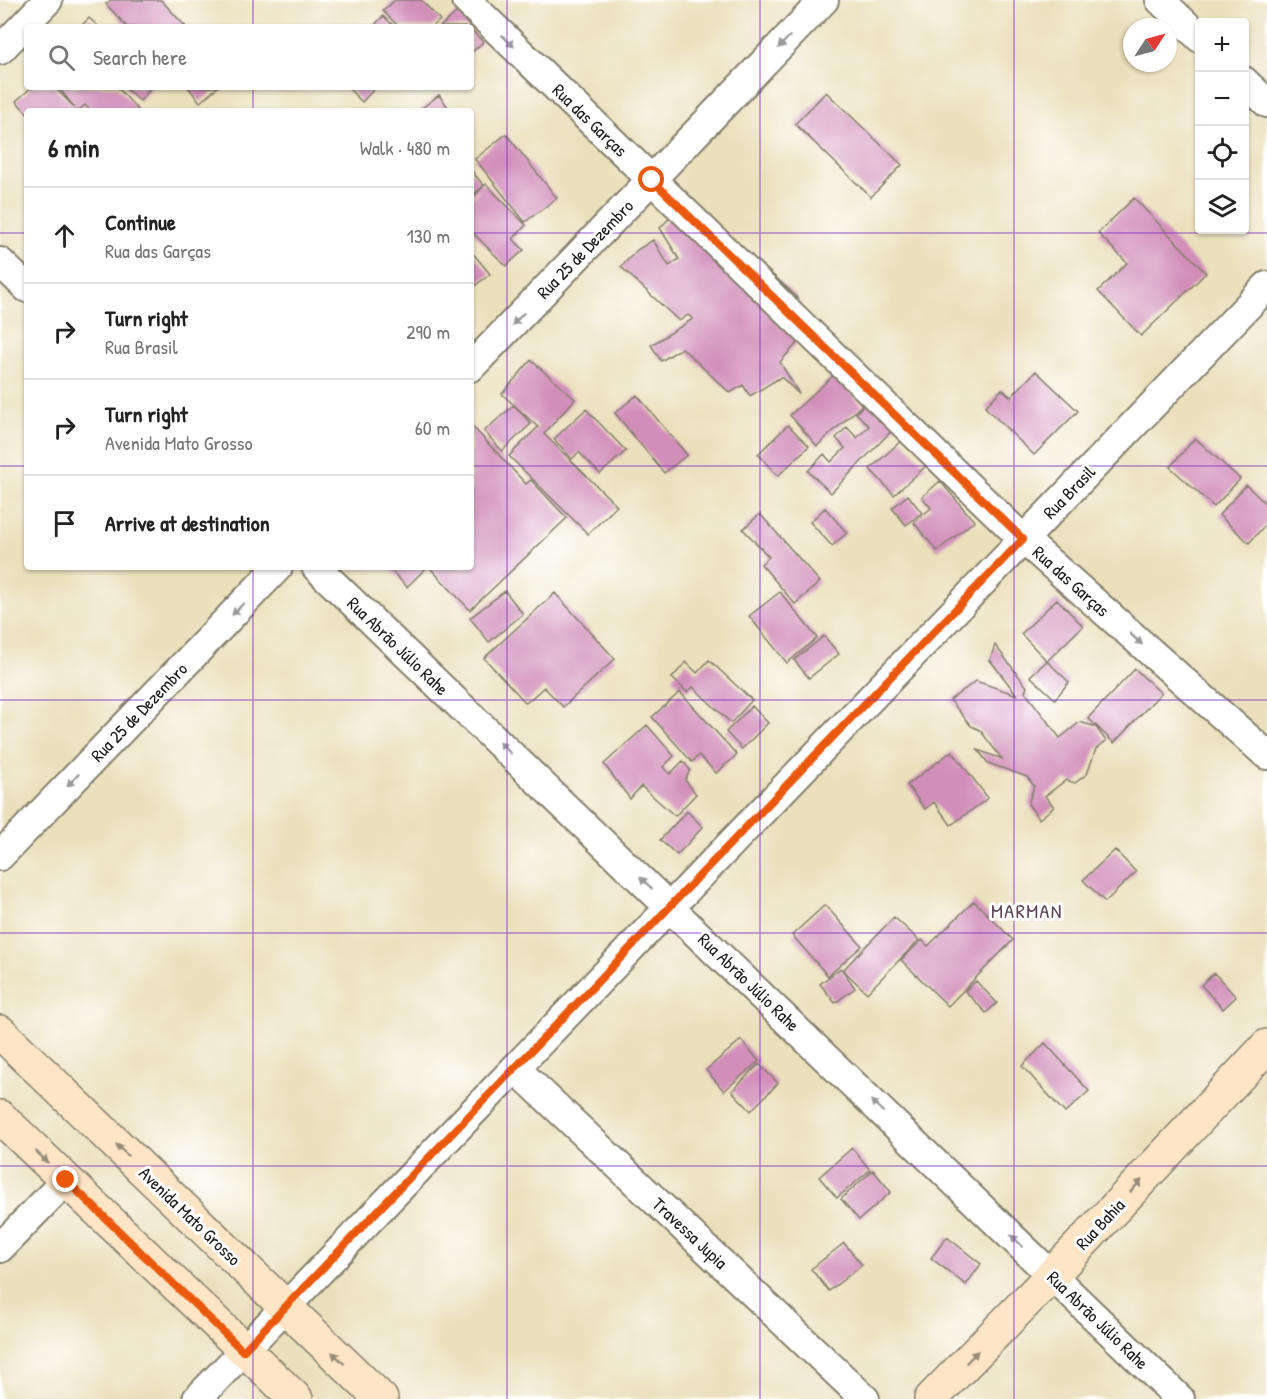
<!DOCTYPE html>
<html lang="en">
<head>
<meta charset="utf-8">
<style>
  :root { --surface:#fff; --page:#f2f2f2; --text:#222; --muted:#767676; --line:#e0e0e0 }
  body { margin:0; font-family:"Patrick Hand",sans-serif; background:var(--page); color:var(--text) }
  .controls { position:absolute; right:18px; top:18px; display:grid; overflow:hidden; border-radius:6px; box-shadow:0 2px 4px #0004 }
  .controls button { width:54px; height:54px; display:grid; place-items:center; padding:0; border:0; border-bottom:2px solid var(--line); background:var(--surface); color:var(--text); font:30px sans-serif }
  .compass { position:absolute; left:1123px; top:18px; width:54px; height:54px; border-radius:50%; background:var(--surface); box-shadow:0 2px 4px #0004; rotate:54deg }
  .stop { position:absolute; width:18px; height:18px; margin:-14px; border:4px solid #ea580c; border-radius:50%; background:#fff }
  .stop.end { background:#ea580c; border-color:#fff; box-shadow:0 2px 6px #0008 }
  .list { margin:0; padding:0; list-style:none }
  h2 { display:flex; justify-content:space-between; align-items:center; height:78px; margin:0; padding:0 24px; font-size:26px }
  h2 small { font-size:20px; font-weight:400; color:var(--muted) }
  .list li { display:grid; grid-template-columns:39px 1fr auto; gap:18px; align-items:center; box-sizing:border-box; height:96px; padding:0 24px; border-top:2px solid var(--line) }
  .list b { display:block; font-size:22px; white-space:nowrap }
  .list p { margin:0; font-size:20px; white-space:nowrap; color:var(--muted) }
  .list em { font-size:20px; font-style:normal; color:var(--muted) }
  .icon { flex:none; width:33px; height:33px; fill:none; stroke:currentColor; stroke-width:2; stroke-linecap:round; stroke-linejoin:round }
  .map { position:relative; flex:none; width:1267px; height:1399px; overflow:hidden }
  .search { position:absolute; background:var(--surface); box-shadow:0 2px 4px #0004; left:24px; top:24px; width:450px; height:66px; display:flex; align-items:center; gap:15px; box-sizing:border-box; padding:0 21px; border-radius:6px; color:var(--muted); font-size:22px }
  .panel { position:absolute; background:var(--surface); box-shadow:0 2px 4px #0004; left:24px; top:108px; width:450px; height:462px; border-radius:6px }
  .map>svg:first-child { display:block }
  .building { fill:#d18eb9 }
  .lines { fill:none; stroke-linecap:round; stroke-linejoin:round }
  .minor-casing { stroke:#847e6c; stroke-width:32 }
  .secondary-casing { stroke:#847e6c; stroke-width:36 }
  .minor { stroke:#fff; stroke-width:28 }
  .secondary { stroke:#fde5c5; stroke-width:33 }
  .oneway { fill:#999 }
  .oneway2 { fill:#988b79 }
  .route { stroke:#ea580c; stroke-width:8 }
  .grid { fill:none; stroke:#7b2cbf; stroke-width:1.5; stroke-opacity:0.55 }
  .labels { text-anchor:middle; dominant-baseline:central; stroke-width:6; stroke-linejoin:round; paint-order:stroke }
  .street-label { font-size:18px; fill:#1c1c1c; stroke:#fff }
  .neighbourhood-label { font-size:20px; letter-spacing:1.5px; fill:#5b4453; stroke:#fff }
</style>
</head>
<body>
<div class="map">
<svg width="1267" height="1399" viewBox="0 0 1267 1399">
  <rect width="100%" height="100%" fill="#fff"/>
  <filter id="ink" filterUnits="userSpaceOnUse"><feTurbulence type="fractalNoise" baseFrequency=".0167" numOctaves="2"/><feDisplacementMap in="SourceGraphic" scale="12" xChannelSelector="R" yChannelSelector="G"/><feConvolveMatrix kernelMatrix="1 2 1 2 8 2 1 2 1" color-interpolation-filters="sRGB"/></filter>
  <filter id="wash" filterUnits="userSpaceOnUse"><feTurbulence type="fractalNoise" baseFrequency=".008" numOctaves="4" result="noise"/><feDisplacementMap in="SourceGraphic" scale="24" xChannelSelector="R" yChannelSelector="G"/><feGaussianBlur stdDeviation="1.35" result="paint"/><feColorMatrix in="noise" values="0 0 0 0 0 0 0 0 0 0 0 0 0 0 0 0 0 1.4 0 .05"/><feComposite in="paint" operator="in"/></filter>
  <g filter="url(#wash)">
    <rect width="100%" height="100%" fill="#ebe0bc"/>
    <g id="blocks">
      <!-- building -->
      <path class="building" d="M111,0H161L186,27H127L106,4Z
        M395,0H421L440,20L432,27H399L383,11Z
        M457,12L470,27H440Z
        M383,16L395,27H373Z
        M89,18L99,27H80Z
        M471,29L483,42L471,53Z
        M32,87H54L75,108L58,87H73L71,89L74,87H117L139,111H91L85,105L78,111L27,113L16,101Z
        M124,87H152L140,101Z
        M188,87H218L200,102Z
        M347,87H376L362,102Z
        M826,92L902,165L871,197L795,124Z
        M439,95L451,111H418Z
        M506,134L557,198L525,222L475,159Z
        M471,170L484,186L471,196Z
        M486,184L526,225L513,239L524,250L506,266L471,231V199Z
        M1134,198L1206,273L1141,336L1098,291L1127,263L1098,233Z
        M678,209L741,265L753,257L795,295L805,312L801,339L780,362L799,394L781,377L750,396L743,385L730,393L682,348L661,361L651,345L693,319L688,315L679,321L621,267L637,250L653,240L669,266L679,259L660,228Z
        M471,251L490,274L471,289Z
        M531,360L575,399L544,434L617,506L588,534L509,456L538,427L502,394Z
        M1036,371L1078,411L1034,455L985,407L1002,389L1011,397Z
        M835,374L862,405L817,446L790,415Z
        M637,395L687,455L664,473L615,413Z
        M872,396L899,423L831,493L808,471L824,454L831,462L845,448L836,438L847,427L857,438L869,426L856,413Z
        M514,405L531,424L502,451L484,431Z
        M586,409L626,451L600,474L579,452L572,459L554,439Z
        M471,425L526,484L531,480L567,518L470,610L429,567H471Z
        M788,425L809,446L778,476L758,454Z
        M1195,438L1240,479L1214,507L1170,467Z
        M902,440L926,466L894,495L870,469Z
        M940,481L974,521L937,551L914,523L931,508L922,497Z
        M1246,485L1267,505V523L1249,543L1219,515Z
        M908,495L922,513L906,525L892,508Z
        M825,508L847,533L832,546L810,522Z
        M760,514L820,582L795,604L761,564L769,557L743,529Z
        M388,567H427L407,587Z
        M505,591L523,614L489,642L470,618Z
        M780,592L817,638L787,663L749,616Z
        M555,593L615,659L563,707L544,687L526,703L484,658Z
        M1057,599L1083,626L1047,661L1021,634Z
        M824,636L839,654L809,678L794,660Z
        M995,645L1027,687L1025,692L1060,738L1080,722L1096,727L1106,741L1096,749L1087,774L1075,783L1066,780L1045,796L1054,807L1039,819L1028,804L1034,786L1027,777L988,763L978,750L1002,759L980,730L971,726L950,700L976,681L1017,695L990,660Z
        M709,660L752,700L731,723L693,687L687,692L672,678L686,662L697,673Z
        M1047,661L1069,682L1055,699L1030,676Z
        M1135,669L1161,693L1114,743L1088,718Z
        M680,692L737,755L716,773L699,755L692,762L652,717Z
        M752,706L768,723L742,749L726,732Z
        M647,725L674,756L663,767L670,774L683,761L690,770L685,780L696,794L675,816L641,786L630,799L604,764Z
        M952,751L988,798L951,825L934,802L925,809L907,785Z
        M687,811L703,827L677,855L660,840Z
        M1115,850L1136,872L1105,902L1083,880Z
        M974,901L1013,940L948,1006L901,960L922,940L928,946Z
        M825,905L862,946L828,976L792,935Z
        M894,917L919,940L867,993L843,970Z
        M841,968L855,988L835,1003L820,984Z
        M1214,973L1236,997L1223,1009L1201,985Z
        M976,981L997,1003L986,1013L965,991Z
        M741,1040L759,1061L724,1091L706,1070Z
        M1045,1043L1089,1091L1065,1113L1022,1066Z
        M759,1064L778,1083L751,1111L732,1091Z
        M852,1148L870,1170L837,1198L819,1177Z
        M873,1170L891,1192L859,1220L841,1199Z
        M947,1237L981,1264L966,1285L931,1258Z
        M844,1243L862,1265L829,1291L811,1269Z"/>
    </g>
  </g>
  <g filter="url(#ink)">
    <use href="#blocks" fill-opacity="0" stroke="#847e6c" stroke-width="1.5"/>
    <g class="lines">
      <!-- minor casing -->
      <g class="minor-casing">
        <path id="minor" d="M466,0L1023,539L1267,755
          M1160,0L1200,38
          M0,50L48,0
          M1244,81L1267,103
          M0,262L27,288
          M471,367L824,0
          M316,567L1180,1399
          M0,856L278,567
          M515,1068L865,1399
          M0,1248L66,1180
          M197,1399L1267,286"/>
      </g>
      <!-- secondary casing -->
      <g class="secondary-casing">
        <path id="secondary" d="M0,1032L381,1399
          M0,1117L296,1399
          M931,1399L1052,1275L1267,1046"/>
      </g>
      <!-- minor -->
      <use href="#minor" class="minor"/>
      <!-- secondary -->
      <use href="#secondary" class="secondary"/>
    </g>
    <!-- one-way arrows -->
    <defs><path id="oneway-solid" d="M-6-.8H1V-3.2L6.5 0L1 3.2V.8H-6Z" transform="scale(1.5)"/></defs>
    <g class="oneway">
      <use href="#oneway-solid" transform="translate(508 41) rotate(44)"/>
      <use href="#oneway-solid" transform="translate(784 42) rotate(134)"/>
      <use href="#oneway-solid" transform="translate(518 319) rotate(134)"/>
      <use href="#oneway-solid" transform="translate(238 609) rotate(134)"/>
      <use href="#oneway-solid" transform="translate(1136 639) rotate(42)"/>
      <use href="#oneway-solid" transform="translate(505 748) rotate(-136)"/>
      <use href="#oneway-solid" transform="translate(73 780) rotate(134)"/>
      <use href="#oneway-solid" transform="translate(646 883) rotate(-136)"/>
      <use href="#oneway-solid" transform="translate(877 1106) rotate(-136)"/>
      <use href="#oneway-solid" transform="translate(1017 1241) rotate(-136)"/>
    </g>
    <g class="oneway2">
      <use href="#oneway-solid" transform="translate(122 1150) rotate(-136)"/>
      <use href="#oneway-solid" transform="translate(42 1157) rotate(44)"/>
      <use href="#oneway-solid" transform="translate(1136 1186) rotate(-47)"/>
      <use href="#oneway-solid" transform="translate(972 1357) rotate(-46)"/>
      <use href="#oneway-solid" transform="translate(338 1358) rotate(-136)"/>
    </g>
  </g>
  <g class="lines" filter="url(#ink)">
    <!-- route -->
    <path class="route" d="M66,1180L243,1351L1023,539L652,180"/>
  </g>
  <!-- grid -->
  <path class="grid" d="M253,0V27M507,0V1399M760,0V1399M1014,0V1399M253,87V111M0,233H27M471,233H1267M0,466H27M471,466H1267M253,567V1399M0,700H1267M0,933H1267M0,1166H1267"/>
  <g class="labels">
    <!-- street labels -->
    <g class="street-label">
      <text transform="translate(590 120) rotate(44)">Rua das Garças</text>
      <text transform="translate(585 249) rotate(-46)">Rua 25 de Dezembro</text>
      <text transform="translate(1069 492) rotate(-46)">Rua Brasil</text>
      <text transform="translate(1071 581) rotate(42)">Rua das Garças</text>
      <text transform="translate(398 646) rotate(44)">Rua Abrão Júlio Rahe</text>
      <text transform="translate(139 712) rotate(-46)">Rua 25 de Dezembro</text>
      <text transform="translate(749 982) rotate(44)">Rua Abrão Júlio Rahe</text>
      <text transform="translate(190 1216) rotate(44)">Avenida Mato Grosso</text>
      <text transform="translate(1100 1224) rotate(-47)">Rua Bahia</text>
      <text transform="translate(690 1233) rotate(43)">Travessa Jupia</text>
      <text transform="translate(1098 1320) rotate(44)">Rua Abrão Júlio Rahe</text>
    </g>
    <!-- neighbourhood labels -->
    <g class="neighbourhood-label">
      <text x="1027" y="910">MARMAN</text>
    </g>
  </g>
</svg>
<div class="controls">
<button>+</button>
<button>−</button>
<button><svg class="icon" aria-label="locate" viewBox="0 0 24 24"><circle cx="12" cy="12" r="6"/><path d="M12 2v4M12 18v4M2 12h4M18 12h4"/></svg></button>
<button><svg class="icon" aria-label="layers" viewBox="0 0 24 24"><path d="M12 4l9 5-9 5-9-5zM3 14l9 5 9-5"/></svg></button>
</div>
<svg class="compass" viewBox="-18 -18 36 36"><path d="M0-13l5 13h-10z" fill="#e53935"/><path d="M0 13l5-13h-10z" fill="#767676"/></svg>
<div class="stop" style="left:652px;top:180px"></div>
<div class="stop end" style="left:66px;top:1180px"></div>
<div class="search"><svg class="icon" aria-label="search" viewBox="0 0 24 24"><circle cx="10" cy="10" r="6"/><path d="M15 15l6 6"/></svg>Search here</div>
<section class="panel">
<h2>6 min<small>Walk · 480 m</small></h2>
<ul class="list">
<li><svg class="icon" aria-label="ahead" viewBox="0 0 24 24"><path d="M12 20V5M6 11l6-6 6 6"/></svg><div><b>Continue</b><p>Rua das Garças</p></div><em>130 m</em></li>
<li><svg class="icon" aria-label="right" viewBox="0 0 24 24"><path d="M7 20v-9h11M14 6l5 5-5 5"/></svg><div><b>Turn right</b><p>Rua Brasil</p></div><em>290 m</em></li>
<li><svg class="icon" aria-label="right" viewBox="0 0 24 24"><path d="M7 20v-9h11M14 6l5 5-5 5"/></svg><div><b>Turn right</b><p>Avenida Mato Grosso</p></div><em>60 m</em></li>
<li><svg class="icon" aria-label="arrive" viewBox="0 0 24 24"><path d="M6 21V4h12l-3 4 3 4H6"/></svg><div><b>Arrive at destination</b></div></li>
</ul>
</section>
</div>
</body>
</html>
